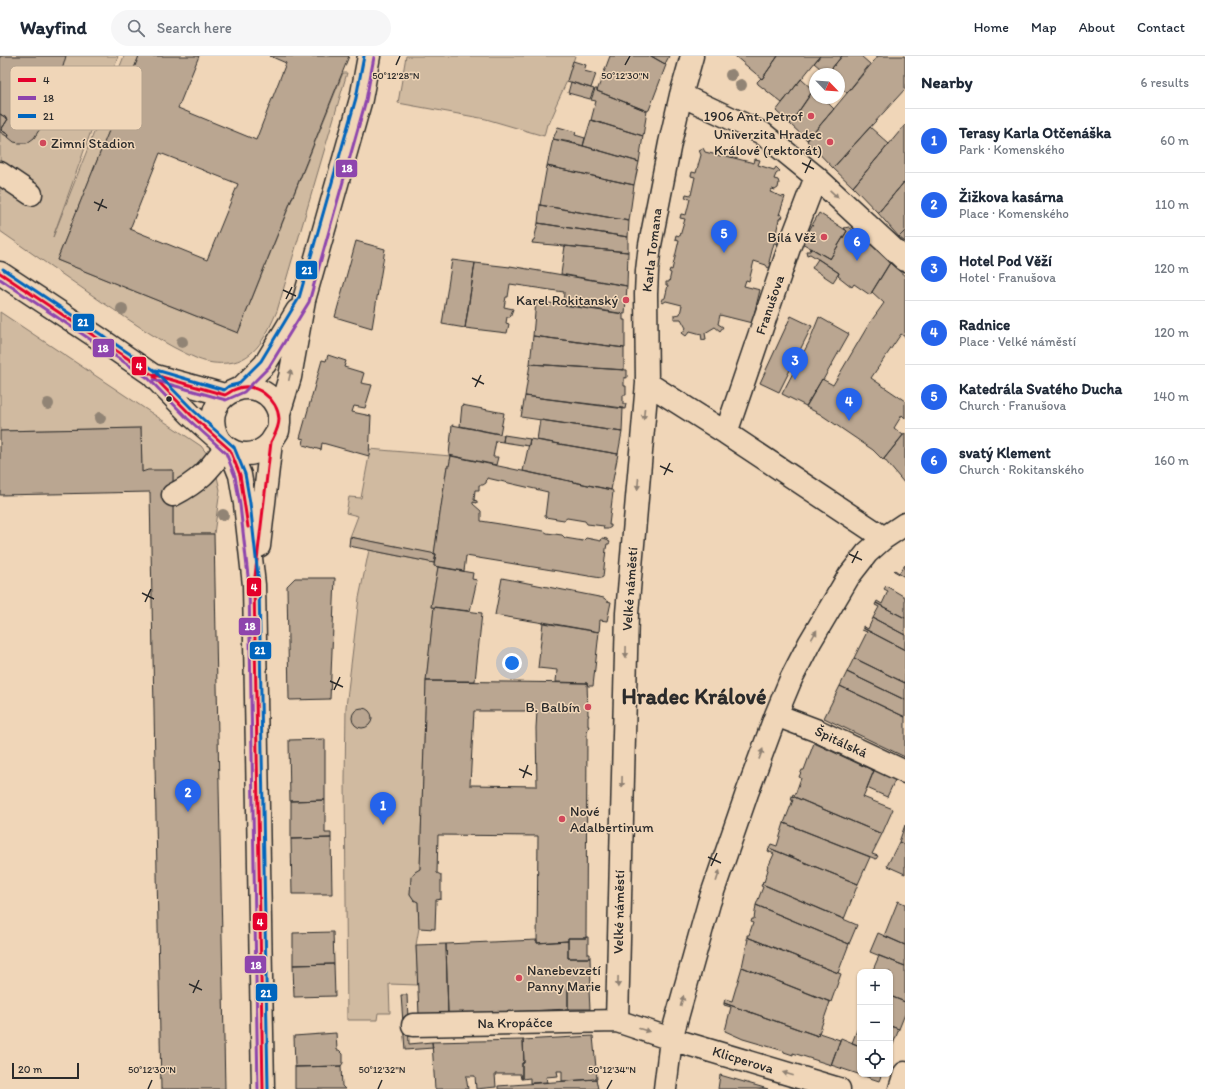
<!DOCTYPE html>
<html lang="en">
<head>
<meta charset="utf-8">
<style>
  :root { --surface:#fff; --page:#f6f6f7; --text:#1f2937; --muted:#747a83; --line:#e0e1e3; --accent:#2563eb }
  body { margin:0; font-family:Itim,sans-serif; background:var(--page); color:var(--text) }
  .controls { position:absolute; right:12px; bottom:12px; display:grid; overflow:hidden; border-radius:8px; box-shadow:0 1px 3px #0004 }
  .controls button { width:36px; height:36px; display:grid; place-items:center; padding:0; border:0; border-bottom:1px solid var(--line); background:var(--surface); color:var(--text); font:20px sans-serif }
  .compass { position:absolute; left:809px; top:12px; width:36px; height:36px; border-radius:50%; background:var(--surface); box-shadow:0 1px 3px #0004; rotate:115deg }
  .scale { position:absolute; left:12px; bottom:10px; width:67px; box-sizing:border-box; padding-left:4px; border:2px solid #2b2b2b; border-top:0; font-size:11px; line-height:14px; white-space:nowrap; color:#2b2b2b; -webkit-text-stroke:3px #f0d6b8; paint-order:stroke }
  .you { position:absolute; left:512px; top:607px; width:14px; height:14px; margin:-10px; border:3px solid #fff; border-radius:50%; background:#1a73e8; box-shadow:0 0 0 6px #1a73e833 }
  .badge { display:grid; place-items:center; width:26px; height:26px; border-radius:50%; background:var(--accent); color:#fff; font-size:13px; font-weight:700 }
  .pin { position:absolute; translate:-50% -33px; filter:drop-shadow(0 1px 2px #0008) }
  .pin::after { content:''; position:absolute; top:21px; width:14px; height:12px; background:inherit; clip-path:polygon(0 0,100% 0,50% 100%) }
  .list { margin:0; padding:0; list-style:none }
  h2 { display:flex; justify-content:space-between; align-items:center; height:52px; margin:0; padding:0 16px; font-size:17px }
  h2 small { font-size:13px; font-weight:400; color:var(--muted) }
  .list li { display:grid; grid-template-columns:26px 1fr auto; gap:12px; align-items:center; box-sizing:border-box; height:64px; padding:0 16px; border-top:1px solid var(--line) }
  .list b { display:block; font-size:15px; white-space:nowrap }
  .list p { margin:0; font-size:13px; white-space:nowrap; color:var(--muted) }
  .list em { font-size:13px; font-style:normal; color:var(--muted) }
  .icon { flex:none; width:22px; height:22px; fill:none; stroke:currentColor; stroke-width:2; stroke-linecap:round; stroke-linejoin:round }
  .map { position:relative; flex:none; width:905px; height:1033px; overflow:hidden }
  header { display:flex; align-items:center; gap:24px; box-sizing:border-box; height:56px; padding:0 20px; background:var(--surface); border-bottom:1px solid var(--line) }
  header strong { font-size:19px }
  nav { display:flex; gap:22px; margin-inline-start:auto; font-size:14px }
  .search { width:280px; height:36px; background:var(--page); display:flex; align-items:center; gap:10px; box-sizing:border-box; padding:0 14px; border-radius:22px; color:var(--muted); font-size:15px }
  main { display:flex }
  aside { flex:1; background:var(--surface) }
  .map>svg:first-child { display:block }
  .green { fill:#d0baa0; stroke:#7e7266 }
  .building { fill:#baa691; stroke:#2b2b2b; fill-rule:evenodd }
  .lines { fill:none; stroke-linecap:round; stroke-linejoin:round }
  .minor-casing { stroke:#2b2b2b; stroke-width:25 }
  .minor { stroke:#f0d6b8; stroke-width:22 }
  .bus-1-casing { stroke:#f0d6b8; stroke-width:6 }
  .bus-2-casing { stroke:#f0d6b8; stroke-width:6 }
  .bus-3-casing { stroke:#f0d6b8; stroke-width:6 }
  .bus-1 { stroke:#e4002b; stroke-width:3 }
  .bus-2 { stroke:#8e44ad; stroke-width:3 }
  .bus-3 { stroke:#0065bd; stroke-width:3 }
  .tree { fill:#918474 }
  .oneway { fill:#8e8072 }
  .ticks { fill:none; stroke:#2b2b2b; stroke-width:1.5 }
  .poi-dot { fill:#d1495b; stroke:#f0d6b8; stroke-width:1.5 }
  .bus-dot { fill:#2b2b2b; stroke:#f0d6b8; stroke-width:1.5 }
  .labels { text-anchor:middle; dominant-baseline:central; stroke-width:3; stroke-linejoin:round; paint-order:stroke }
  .poi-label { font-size:14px; fill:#2b2b2b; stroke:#f0d6b8; text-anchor:end }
  .street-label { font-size:14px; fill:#2b2b2b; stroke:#f0d6b8 }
  .town-label { font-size:22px; font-weight:bold; fill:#2b2b2b; stroke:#f0d6b8 }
  .key { fill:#f0d6b8; stroke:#b5a38e; stroke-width:1 }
  .key-label { font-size:11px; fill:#2b2b2b }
  .ticks-label { font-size:10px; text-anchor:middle; fill:#2b2b2b; stroke:#f0d6b8; stroke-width:3; stroke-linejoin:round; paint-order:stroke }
  .line-badge { stroke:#f0d6b8; stroke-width:1.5 }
  .badge-label { font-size:11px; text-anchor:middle; font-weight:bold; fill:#fff }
</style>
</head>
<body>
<header>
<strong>Wayfind</strong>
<div class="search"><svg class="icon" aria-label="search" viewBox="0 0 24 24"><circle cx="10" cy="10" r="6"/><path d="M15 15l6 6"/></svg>Search here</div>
<nav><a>Home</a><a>Map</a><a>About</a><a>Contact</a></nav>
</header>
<main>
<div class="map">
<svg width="905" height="1033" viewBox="0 0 905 1033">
  <rect width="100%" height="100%" fill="#f0d6b8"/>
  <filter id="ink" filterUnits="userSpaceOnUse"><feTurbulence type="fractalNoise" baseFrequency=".025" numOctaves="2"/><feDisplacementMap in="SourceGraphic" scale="8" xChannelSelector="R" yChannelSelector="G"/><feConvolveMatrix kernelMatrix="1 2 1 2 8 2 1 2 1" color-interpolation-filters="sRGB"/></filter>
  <g filter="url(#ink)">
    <!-- green -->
    <path class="green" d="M0,0H118L53,181L124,0H139L57,204L238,277L343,17H347L277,255C267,278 256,304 228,307C218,308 208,307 198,303C164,289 133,266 102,246C68,222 34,199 0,175Z
      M406,0H575L567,25L555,51L556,52L549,68H547L544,80L486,63L398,47Z
      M0,256L201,390L214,407L220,434L214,478H173V414L142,416L141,372L0,375Z
      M369,393L451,400L449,410H447L434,498L350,481L358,460L346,457L349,441L361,442L369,400Z
      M369,494L434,507V510L438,511L431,551L434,552L426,625L420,813L414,817L410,838L414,844L418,846L419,872L416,889L418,929L389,928L390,957H378L377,964H347L345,725L346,651L359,542Z"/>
    <!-- building -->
    <path class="building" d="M0,0H66L54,42V51L34,82L27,87H19L14,86L8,81L9,79L1,74L8,63L0,58Z
      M139,0H199L178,52L256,84L286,7L270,0H349L238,277L57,204ZM160,97L238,128L207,204L130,173Z
      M610,0H651L665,8L666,9L649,54L647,55L597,35Z
      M651,0H669L665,8Z
      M735,0H778L762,23Z
      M778,0H820L782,47L758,28L757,26L761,22L762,23Z
      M820,0H842L827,18L814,7Z
      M842,0H861L870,8L847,37L839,30V18H827Z
      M878,0H905V33L833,112L807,85Z
      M573,5L586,9L584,15L596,18L591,32L567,25Z
      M801,23L813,34L790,68L776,55Z
      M571,26L594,33L590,43L568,37Z
      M815,32V42H823L834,53L807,84L790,68Z
      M595,33H597V35L647,55L643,80L591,64L596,45L591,44Z
      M0,58L8,63L1,74L9,79L8,81L0,76Z
      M591,64L643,80L639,106L583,90Z
      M905,69V125L878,157L853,131Z
      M558,71L576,76L575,79L585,82L583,90L553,83Z
      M870,71L889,88L853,131L833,112Z
      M553,83L570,86L639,106L634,129L547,110Z
      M703,92L705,96L721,100L722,94L727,95L726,100L754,107L755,103L760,104L758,109L774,114L776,111L780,115L776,118L774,123L778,124L779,127L778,132L775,134L772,133L770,136L783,141L784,140L785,141L779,159L781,158L783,161L779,163L775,183L779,184L778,188L774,187L769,206L772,210L768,212L766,209L754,205L749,225L746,224L744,230L760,234L752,267L720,259L718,268L723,271L720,275L715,271L705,277L706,283L702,284L701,278L690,275L686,280L682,277L686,272L681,263H674V259L680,258L682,249L666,245L663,247L661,244L665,242L668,229H666V226H669L671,217L669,216L670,213L672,214L679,184L675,183L676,179L680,180L685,163L680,162L681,158L686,159L690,143L685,142L686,138L691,139L695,121L691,120L692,116L696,117L701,99L699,94Z
      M547,110L634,129L629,165L540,149Z
      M905,125V175L899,181L878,157Z
      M540,149L629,165L628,181L538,167Z
      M819,157L847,175L830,203L802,187Z
      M538,167L628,181V196L532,187L533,184H534Z
      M849,171L862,181L865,178L892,203L870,239L854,228L852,231L838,220L839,217L818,203L810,198L807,199L806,195H810L811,192L830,203L847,175L844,172Z
      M905,175V186L899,181Z
      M356,185L385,193L372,272L335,261Z
      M565,190L628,196L627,230L561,218Z
      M818,203L839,217L833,226L812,212Z
      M452,204L475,207L465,272L442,268Z
      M475,207L510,211V210L627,230L625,258L563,248L564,236L510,228L508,241H506L504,251L513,253L510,261H507L506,267L509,268L507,277L465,272Z
      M890,207L905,220V281L901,278L871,322L905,345V362L902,359L894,372L903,379L883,404L873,394L820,358L806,351L822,323L833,329L869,268L884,247L872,236Z
      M536,245L623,258V264H625V292L533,280Z
      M791,260L812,270L779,336L760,327Z
      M819,261L849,278L823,324L822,323L806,350L782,338L809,286Z
      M533,280L624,292V314L530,308Z
      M328,299L346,305L344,311L364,317L361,327L372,329L365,352L354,350L352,356L371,360L369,400L326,388L322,387L321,394L303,389L304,383L300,382L322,304L326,305Z
      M530,308L627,314V322L624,321V330H626V339H623V348H626L625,353L525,340Z
      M525,340L623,352L622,376L521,361Z
      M462,349L504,357L500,378L460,370Z
      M540,364L622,376L618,398L537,384Z
      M452,369L504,379L503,386L496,385L493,401H498L496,409L449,399Z
      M141,372L142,416L148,414H173V478H214L225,1033H161L150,436L0,439V375Z
      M905,377V428L884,403Z
      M504,379L530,383L529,390L503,386Z
      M530,383L618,398L611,434L523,415Z
      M451,400L612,434L613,436L609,469H611V471L608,473H603L604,470L587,468L585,465L567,462L564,464L545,461L548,436L487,422L486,427L483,429H479V434H475L474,444L477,445V447L473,446V448L481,455V465L544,475L547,477L562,479L565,482L583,485L586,482L601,485L602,482L607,483L608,485L610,486L609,488H607L606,493L603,521L601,522L466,500L464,515L434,510L436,498H434L447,410H449Z
      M350,481L436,498L434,507L349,490Z
      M905,509V521L894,515L895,514L899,517Z
      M438,511L473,517L472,523L477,524L470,555L431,551Z
      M295,522H335L330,643L290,644L289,643L287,530Z
      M502,522L604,542L607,545L611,546L607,565L600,564L599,576L495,559Z
      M886,530L905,541V562L876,547L877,545L882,548L888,535L884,533Z
      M876,547L905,562V579L873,562L879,551L875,549Z
      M434,551L482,557L475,625H426Z
      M873,562L905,579V594L863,572V570L868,573Z
      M543,566L599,576L593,630H588L587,627L556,626L557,614L538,612Z
      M863,572L905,594V627L854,602L867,576L862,574Z
      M854,602L905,627V644L847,616Z
      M847,616L905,644V661L840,630Z
      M426,625L587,627L588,659H589L588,661V670H589L587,676L586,882H568V885L537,887L538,780L438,779L437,817L441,819V843L436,844L435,873L419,872L418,846L414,844L410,838L411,821L415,816L420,813ZM474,655H537L536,672L537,730L470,729Z
      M840,630L905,661V701L824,662Z
      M352 662a10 10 0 1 1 20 0a10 10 0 1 1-20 0Z
      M325,683V744L290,745L289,684Z
      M814,687L874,715L863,741L893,753L882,778L792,740L793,738L795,739L801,722L799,721L802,714H804Z
      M874,714L895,724L887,741L867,732Z
      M792,740L882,778L872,798L878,800L876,803L784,767L793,744H791Z
      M325,744V777H331V782L291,783V745Z
      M784,767L870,801L858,828L769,792L771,788L777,790Z
      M905,769V789L899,786Z
      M331,782L332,838H292L291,783Z
      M899,786L905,789V818L887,810Z
      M769,792L858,828L844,863L762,828L763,825L764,826L768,814L767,813L768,809H769L774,798L768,795Z
      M762,828L857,869L849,888L756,849L763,831L761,830Z
      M898,845L905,848V889L884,880Z
      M756,849L849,888L838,917L747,881V879H749L753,867L751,866L752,863H754Z
      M333,876L334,908L293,909V877Z
      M878,877L905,889V910L870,896Z
      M586,881H588V898H590V902H568V882H586Z
      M747,881L841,918L831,946L742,911L748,883H746Z
      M537,884V887L568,885V902H590L591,932L568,933V953L448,959L446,888Z
      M446,888L448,959H419L416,889Z
      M879,900L905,910V946L890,940V916H872Z
      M334,908L335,940L294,941L293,909Z
      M742,911L830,946L818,980L724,947L725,943L732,945Z
      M591,932V934H589L590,953H568V933Z
      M401,939H407L409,988L432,986L433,992L405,994Z
      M890,940L905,946V958L899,973L890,970Z
      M724,947L818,980L819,977L840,984L831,1009L793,997V999L784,996V995L743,983L725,975L731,951L724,949Z
      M860,966V990L852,987Z
      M890,970L899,973L890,996Z
      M336,977L337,994H339L343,998V1007L341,1010L295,1011L294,980Z
      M593,980L597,1023L562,1025V1015H557L558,1020L546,1021L547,1026L530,1027V1022L522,1023V1007H524L523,984Z
      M841,982L860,990V1018H882L879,1025L831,1009Z
      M523,984L524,1007H522V1023H521L520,1018H495L496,1031L476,1033L475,1020H466L468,1033H435L432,986Z
      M341,1010L342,1030L345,1033H295V1011Z
      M720,1019L768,1033H718Z
      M596,1023L598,1033H498V1030Z"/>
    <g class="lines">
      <!-- minor casing -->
      <g class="minor-casing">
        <path id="minor" d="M681,39L762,77L816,121L905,204
          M0,117L31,138
          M0,217L100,283L151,318L191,359L218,383
          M152,319L225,339
          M647,327L726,377L884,482
          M241,332L265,308L297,255
          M726,377L790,189L816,121
          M271,386C262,396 249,401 235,396C227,393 219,386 216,378C199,335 264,311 279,357
          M230,394L240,419L245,448L254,529L263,1033
          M173,439C200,425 208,415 226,391
          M259,490L271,386L278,375L279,367V357L290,321L304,244L361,43L369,0
          M776,659L818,675L905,716
          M617,965L627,557L647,327L646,238L647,215L650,189L670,87L681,39L692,0
          M413,969L617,965L671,983L839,1033
          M665,1033L671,983L709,847L747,737L776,659L791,623L810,586L849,520L867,497L884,482L905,468
          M900,1033L905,1017"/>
      </g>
      <!-- minor -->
      <use href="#minor" class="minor"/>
      <!-- bus-1 casing -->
      <g class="bus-1-casing">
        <path id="bus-1" d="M0,217L151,318L225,339C229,337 232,334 236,333C255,325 278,343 279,363C279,372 275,378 271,386L254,529L263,1033
          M154,321L191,359L230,394L240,419L248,471"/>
      </g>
      <!-- bus-2 casing -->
      <g class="bus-2-casing">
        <path id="bus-2" d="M0,223L148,322L187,362L226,397L235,420L240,449L249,529L258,1033
          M154,324L226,344L244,336L269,311L309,246L366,44L374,1"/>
      </g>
      <!-- bus-3 casing -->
      <g class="bus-3-casing">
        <path id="bus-3" d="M3,213L154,314L194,355L234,391L245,418L250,447L259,529L268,1033
          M156,314L224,334L229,330L238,328L261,305L299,242L356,42L364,0"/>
      </g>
      <!-- bus-1 -->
      <use href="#bus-1" class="bus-1"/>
      <!-- bus-2 -->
      <use href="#bus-2" class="bus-2"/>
      <!-- bus-3 -->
      <use href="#bus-3" class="bus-3"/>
    </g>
    <!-- trees -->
    <g class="tree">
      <circle cx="731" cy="19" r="6"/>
      <circle cx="741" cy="29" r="6"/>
      <circle cx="122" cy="253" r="6"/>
      <circle cx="182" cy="286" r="6"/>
      <circle cx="48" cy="348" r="6"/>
      <circle cx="100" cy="362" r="6"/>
      <circle cx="223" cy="459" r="6"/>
    </g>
    <!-- one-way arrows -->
    <defs><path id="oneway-solid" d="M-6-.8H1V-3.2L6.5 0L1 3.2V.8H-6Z"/></defs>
    <g class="oneway">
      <use href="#oneway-solid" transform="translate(834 138) rotate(43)"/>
      <use href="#oneway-solid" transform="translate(290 319) rotate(-77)"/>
      <use href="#oneway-solid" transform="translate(644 358) rotate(95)"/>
      <use href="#oneway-solid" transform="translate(638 428) rotate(95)"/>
      <use href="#oneway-solid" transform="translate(814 579) rotate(-60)"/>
      <use href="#oneway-solid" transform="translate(626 596) rotate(91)"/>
      <use href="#oneway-solid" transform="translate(761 698) rotate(-70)"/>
      <use href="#oneway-solid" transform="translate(622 726) rotate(91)"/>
      <use href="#oneway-solid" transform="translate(718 820) rotate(-72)"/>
      <use href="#oneway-solid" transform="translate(618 926) rotate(91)"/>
      <use href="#oneway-solid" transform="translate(682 945) rotate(-74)"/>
      <use href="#oneway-solid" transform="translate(644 974) rotate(18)"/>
      <use href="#oneway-solid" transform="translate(788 1018) rotate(-163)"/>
    </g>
  </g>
  <!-- ticks -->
  <path class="ticks" d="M396,9L400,0M625,9L630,0M802,107L814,113M805,117L811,104M94,146L107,152M98,155L103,143M283,234L296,240M286,243L292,231M472,322L484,328M475,331L481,319M660,410L673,416M664,419L670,407M849,498L862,504M852,507L858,495M142,537L154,543M145,546L151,533M330,625L343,631M334,634L340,621M519,713L532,719M523,722L528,709M708,801L721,807M711,810L717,797M189,928L202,934M193,937L199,924M148,1033L152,1024M378,1033L382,1024M607,1033L612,1024"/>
  <!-- markers -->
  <g class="poi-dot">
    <circle cx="811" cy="60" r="4"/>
    <circle cx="830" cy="86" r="4"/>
    <circle cx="43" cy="87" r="4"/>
    <circle cx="824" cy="181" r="4"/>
    <circle cx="626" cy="244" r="4"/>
    <circle cx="588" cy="651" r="4"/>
    <circle cx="562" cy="763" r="4"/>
    <circle cx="519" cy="922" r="4"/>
  </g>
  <circle class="bus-dot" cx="169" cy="343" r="3.5"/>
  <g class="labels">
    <!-- poi labels -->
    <g class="poi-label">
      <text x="803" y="60">1906 Ant. Petrof</text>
      <text x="822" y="78">Univerzita Hradec<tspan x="822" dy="16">Králové (rektorát)</tspan></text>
      <text x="51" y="87" text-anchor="start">Zimní Stadion</text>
      <text x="816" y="181">Bílá Věž</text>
      <text x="618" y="244">Karel Rokitanský</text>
      <text x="580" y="651">B. Balbín</text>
      <text x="570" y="755" text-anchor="start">Nové<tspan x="570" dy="16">Adalbertinum</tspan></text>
      <text x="527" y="914" text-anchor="start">Nanebevzetí<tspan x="527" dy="16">Panny Marie</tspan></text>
    </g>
    <!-- street labels -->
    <g class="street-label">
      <text transform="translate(652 194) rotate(-83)">Karla Tomana</text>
      <text transform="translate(770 249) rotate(-71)">Franušova</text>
      <text transform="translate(630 533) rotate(-86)">Velké náměstí</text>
      <text transform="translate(841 686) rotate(25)">Špitálská</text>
      <text transform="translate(619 856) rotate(-89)">Velké náměstí</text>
      <text transform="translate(515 967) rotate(-1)">Na Kropáčce</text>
      <text transform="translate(743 1004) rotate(17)">Klicperova</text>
    </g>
    <!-- town labels -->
    <g class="town-label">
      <text x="694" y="640">Hradec Králové</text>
    </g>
  </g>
  <!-- legend -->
  <rect x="10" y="10" width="132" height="64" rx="6" class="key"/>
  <rect x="18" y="22" width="18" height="4" fill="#e4002b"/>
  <rect x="18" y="40" width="18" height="4" fill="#8e44ad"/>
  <rect x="18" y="58" width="18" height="4" fill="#0065bd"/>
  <g class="key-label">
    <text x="43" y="28">4</text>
    <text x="43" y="46">18</text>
    <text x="43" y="64">21</text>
  </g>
  <g class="ticks-label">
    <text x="396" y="23">50°12'28"N</text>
    <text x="625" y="23">50°12'30"N</text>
    <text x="612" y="1017">50°12'34"N</text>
    <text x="152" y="1017">50°12'30"N</text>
    <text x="382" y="1017">50°12'32"N</text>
  </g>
  <g class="line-badge">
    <rect x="335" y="103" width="23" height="19" rx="4" fill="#8e44ad"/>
    <rect x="295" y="204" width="23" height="20" rx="4" fill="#0065bd"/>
    <rect x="72" y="257" width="23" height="19" rx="4" fill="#0065bd"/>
    <rect x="92" y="282" width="23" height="20" rx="4" fill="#8e44ad"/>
    <rect x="131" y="300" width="16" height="20" rx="4" fill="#e4002b"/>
    <rect x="246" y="521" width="16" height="20" rx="4" fill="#e4002b"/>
    <rect x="238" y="561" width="23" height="19" rx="4" fill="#8e44ad"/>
    <rect x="249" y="585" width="23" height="19" rx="4" fill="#0065bd"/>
    <rect x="252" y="856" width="16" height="19" rx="4" fill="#e4002b"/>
    <rect x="244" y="899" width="23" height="19" rx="4" fill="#8e44ad"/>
    <rect x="255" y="927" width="23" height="19" rx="4" fill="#0065bd"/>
  </g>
  <g class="badge-label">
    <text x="347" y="116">18</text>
    <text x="307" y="218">21</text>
    <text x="83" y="270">21</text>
    <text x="103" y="296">18</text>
    <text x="139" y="314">4</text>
    <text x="254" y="535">4</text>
    <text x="250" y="574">18</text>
    <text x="260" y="598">21</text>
    <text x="260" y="870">4</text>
    <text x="256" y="913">18</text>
    <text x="266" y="941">21</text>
  </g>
</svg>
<div class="controls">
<button>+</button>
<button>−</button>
<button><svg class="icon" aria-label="locate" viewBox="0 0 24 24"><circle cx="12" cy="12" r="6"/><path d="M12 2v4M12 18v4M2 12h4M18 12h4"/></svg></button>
</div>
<svg class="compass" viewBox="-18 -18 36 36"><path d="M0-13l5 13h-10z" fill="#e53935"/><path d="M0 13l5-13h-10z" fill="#747a83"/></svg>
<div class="scale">20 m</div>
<div class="you"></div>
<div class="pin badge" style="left:383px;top:769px">1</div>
<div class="pin badge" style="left:188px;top:756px">2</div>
<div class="pin badge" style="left:795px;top:324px">3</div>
<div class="pin badge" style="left:849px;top:365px">4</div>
<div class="pin badge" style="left:724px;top:197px">5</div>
<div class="pin badge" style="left:857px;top:205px">6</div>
</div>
<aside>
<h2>Nearby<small>6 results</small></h2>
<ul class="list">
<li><span class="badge">1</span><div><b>Terasy Karla Otčenáška</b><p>Park · Komenského</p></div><em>60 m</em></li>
<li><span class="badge">2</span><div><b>Žižkova kasárna</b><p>Place · Komenského</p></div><em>110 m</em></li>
<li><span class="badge">3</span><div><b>Hotel Pod Věží</b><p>Hotel · Franušova</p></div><em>120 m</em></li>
<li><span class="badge">4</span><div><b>Radnice</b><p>Place · Velké náměstí</p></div><em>120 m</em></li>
<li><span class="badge">5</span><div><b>Katedrála Svatého Ducha</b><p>Church · Franušova</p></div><em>140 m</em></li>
<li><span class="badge">6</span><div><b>svatý Klement</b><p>Church · Rokitanského</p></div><em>160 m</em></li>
</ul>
</aside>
</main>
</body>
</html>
